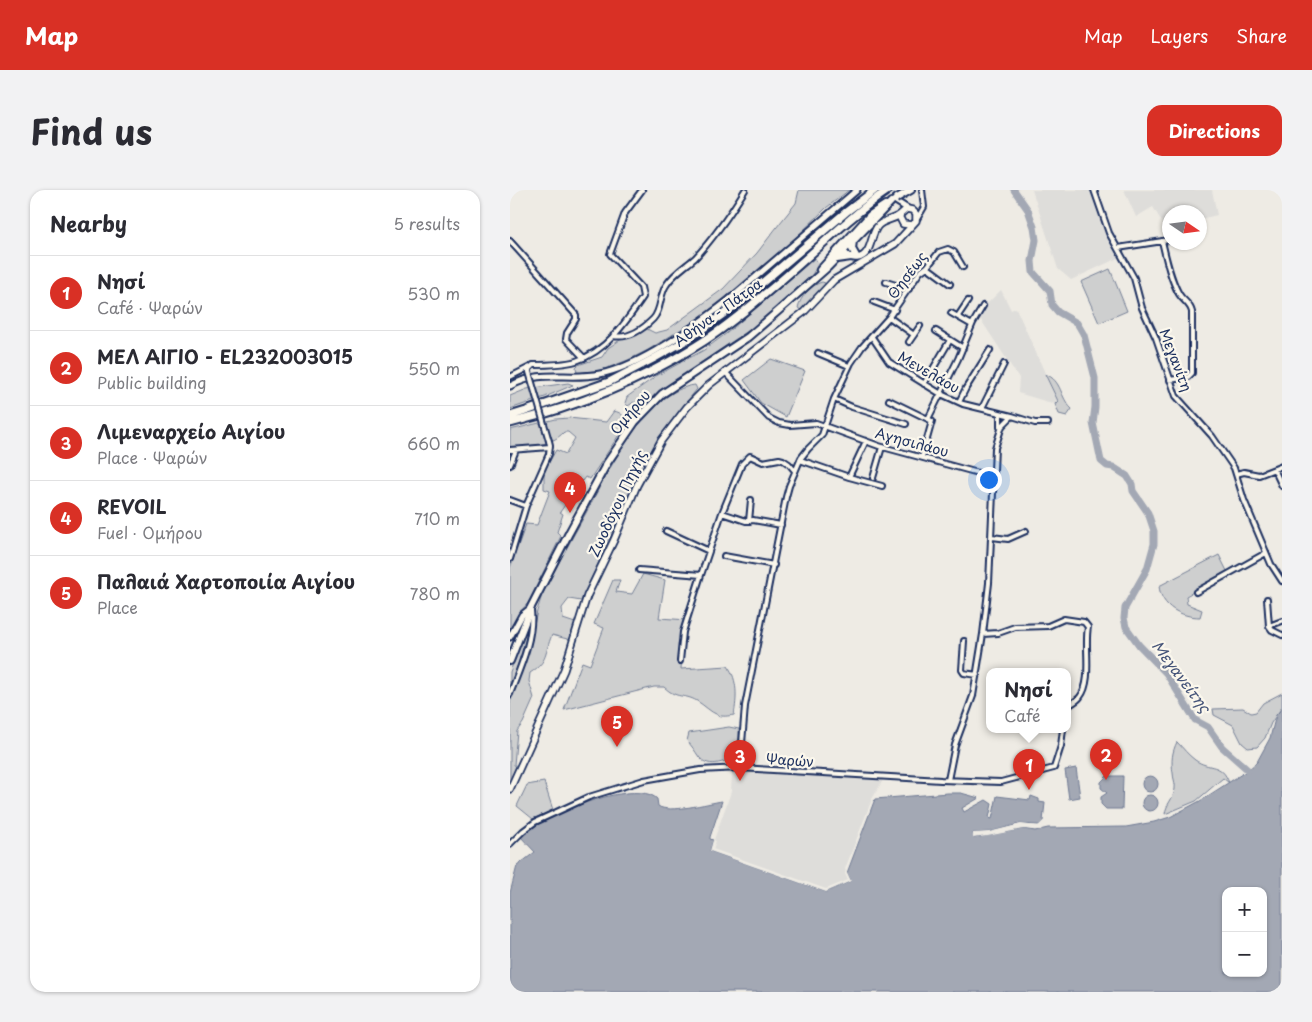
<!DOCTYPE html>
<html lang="en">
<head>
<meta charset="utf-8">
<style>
  :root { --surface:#fff; --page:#f2f2f3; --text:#2b2b33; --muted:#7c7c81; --line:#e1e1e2; --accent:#d93025 }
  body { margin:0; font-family:"Playpen Sans",sans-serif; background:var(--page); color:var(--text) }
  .controls { position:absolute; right:15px; bottom:15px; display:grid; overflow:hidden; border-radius:10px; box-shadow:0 1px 4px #0004 }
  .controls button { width:45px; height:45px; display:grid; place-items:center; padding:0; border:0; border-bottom:1px solid var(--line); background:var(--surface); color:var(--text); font:25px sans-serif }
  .compass { position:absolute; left:652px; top:15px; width:45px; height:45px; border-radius:50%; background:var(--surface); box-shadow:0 1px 4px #0004; rotate:103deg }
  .you { position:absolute; left:478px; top:289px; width:18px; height:18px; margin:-12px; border:4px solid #fff; border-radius:50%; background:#1a73e8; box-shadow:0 0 0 8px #1a73e833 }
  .badge { display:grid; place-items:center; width:32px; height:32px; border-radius:50%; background:var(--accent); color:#fff; font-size:16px; font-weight:700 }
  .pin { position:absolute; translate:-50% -41px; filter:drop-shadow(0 1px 2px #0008) }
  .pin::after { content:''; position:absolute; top:26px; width:18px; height:15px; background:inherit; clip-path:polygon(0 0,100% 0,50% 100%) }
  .popup { position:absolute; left:476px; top:478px; width:85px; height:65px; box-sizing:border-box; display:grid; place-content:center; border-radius:10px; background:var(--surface); filter:drop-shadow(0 1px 4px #0005); font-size:16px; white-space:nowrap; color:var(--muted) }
  .popup b { font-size:19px; color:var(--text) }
  .popup::after { content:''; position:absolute; left:50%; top:100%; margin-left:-10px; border:10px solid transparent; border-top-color:var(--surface) }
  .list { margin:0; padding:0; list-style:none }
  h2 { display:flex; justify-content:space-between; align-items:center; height:65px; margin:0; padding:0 20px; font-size:21px }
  h2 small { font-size:16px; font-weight:400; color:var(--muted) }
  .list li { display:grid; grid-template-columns:32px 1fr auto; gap:15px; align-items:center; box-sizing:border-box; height:75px; padding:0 20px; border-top:1px solid var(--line) }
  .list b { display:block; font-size:19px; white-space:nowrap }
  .list p { margin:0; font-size:16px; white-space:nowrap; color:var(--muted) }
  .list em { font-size:16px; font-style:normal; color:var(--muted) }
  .map { position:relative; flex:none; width:772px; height:802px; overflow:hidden; border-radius:15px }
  header { display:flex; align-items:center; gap:30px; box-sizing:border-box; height:70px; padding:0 25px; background:var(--accent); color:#fff }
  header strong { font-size:24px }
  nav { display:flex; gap:28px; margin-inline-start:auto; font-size:18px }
  .intro { display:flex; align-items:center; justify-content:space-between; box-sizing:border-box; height:120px; padding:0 30px }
  h1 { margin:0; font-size:35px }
  .button { padding:12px 22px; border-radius:15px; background:var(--accent); color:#fff; font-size:18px; font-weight:700 }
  main { display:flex; gap:30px; padding:0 30px }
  aside { flex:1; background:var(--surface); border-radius:15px; box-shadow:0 1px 4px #0004 }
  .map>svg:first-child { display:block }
  .built { fill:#deddda }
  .green { fill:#cecfcf; stroke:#747f96 }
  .water { fill:#a3a8b4; stroke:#6d7892; fill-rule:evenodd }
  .pier { fill:#eeebe4 }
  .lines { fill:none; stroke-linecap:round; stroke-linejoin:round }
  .river { stroke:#a3a8b4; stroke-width:7 }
  .minor-casing { stroke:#1b2f5e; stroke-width:8 }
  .tertiary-casing { stroke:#1b2f5e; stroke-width:9 }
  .secondary-casing { stroke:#1b2f5e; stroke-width:9 }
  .primary-casing { stroke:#1b2f5e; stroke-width:10 }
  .motorway-casing { stroke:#1b2f5e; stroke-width:11 }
  .minor { stroke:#fbf7ec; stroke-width:4 }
  .tertiary { stroke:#fbf7ec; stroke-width:5 }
  .secondary { stroke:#fbf7ec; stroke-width:5.5 }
  .primary { stroke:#fbf7ec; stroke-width:6 }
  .motorway { stroke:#fbf7ec; stroke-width:7 }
  .minor-bridge-casing { stroke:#1b2f5e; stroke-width:8; stroke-linecap:butt }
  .primary-bridge-casing { stroke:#1b2f5e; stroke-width:10; stroke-linecap:butt }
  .minor-bridge { stroke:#fbf7ec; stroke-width:4 }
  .primary-bridge { stroke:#fbf7ec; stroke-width:6 }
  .labels { text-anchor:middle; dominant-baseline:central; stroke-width:4.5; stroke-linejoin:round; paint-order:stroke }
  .street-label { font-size:14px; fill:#1b2f5e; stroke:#fbf7ec }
  .water-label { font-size:15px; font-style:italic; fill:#445378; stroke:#fbf7ec }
</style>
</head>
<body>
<header>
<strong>Map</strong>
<nav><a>Map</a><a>Layers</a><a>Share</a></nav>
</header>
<div class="intro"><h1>Find us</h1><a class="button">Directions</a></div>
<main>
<aside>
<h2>Nearby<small>5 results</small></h2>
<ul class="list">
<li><span class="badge">1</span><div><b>Νησί</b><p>Café · Ψαρών</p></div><em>530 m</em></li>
<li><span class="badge">2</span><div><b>ΜΕΛ ΑΙΓΙΟ - EL232003015</b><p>Public building</p></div><em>550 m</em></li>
<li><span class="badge">3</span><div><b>Λιμεναρχείο Αιγίου</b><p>Place · Ψαρών</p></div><em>660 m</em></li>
<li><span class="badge">4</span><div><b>REVOIL</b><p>Fuel · Ομήρου</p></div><em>710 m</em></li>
<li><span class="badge">5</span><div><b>Παλαιά Χαρτοποιία Αιγίου</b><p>Place</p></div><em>780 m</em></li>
</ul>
</aside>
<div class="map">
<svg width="772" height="802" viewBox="0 0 772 802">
  <rect width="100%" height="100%" fill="#eeebe4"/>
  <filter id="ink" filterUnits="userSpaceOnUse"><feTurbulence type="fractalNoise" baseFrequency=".02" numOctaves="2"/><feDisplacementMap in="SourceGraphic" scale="10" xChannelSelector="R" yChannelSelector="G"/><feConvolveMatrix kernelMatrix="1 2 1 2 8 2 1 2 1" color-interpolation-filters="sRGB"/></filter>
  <g filter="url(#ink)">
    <!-- built -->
    <path class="built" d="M522,0H581L596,46L608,68L561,90L548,79Z
      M614,0H702L707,25L690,29L689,22H659V36L655,37L643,17L626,27Z
      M491,100L501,120L506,118L548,212L545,214L508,203L509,188L469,127L473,118Z
      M222,582H241L373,590L362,609L335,679L341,691L316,702L200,661L221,602Z"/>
    <!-- green -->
    <path class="green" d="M289,0H339L316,18L264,69L189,128L138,160L118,170L92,180L67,183L66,177L68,175L92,167L98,158L110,150L119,148L135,138L145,143L157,140L213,99L247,63L270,33L286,13Z
      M305,68L308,74L302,85L248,134L158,195L131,220L124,212L118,216L115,213L117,207L146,186L194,160L217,143Z
      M600,79L617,121L589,133L571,92Z
      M312,92L315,93V96L298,116L291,120L288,118C290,107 301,95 312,92Z
      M261,169L295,181L276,227L251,213L234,190Z
      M535,184C553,191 549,207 562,219L557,226L549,224L545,214L548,211Z
      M58,193L63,195L35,207L0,219V206L17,199Z
      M185,195L187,199L163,229L136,269L71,411L59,409L52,418L53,429L65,433L61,450L42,445C34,463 39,471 20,483L19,491L24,508L13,533L7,541L4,575L9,576L0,593V513L21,451L27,421L32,405C46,377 61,350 76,323C96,285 137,200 185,195Z
      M104,221C112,223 115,226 116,234L80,289L75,287L50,322L53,324L47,342L51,346L18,413L9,423L0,444V378L16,334L27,335L40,301L34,299V281L46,260L56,264L65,248L58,242H54C40,257 19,256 0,258V240L46,229L59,228L96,232Z
      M709,365L718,383L676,406L677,414L692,420L690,427C671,427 651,417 649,396Z
      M133,384L155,390L149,428L178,430L173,450L171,479L218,476C228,491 227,508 224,525C218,526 213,527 208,525C200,522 194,515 187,511C173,503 168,510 154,497H144L128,501L54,520L72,472L80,475L94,438L84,434L103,390H110L106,402L122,404Z
      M17,435L19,438L0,500V482Z
      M772,503V517L761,533L755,548L747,557L738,558L732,553L723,535L704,525L703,519L733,518L741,523L746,522L753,513Z
      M219,537L229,539V564C218,571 199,580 189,567C185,561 182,556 177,551L179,543Z
      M667,552C673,558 678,565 685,570C699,580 712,572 719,593L713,588L686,611L655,624C656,614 664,608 665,599C666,594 663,588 663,583C661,571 662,562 667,552Z
      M34,592L43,620L23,629L7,616L17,595Z"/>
    <!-- water -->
    <path class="water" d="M772,519V802H0V703L7,676L25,662L10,646C29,627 125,587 147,609L148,616C158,624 199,613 212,611L200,647V649L203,650L200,661L316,702L341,691L337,683L365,609L438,603H451L469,608L452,618L454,622L476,610L482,614L479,628L482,629L487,606L520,610L521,606L529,609V612L535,613L533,631L529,635L509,634L479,642L463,643L464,648L513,639L525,641L538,638L616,637L644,632L660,627L690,611L738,580L747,572L760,548L766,525ZM716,701H753V783H716Z
      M566,578L570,607L559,609L555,580Z
      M632 594a8 8 0 1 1 16 0a8 8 0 1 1-16 0Z
      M597,586H613L612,619H596L591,614V607L597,603L591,598V592Z
      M632 613a8 8 0 1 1 16 0a8 8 0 1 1-16 0Z"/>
    <!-- pier -->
    <path class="pier" d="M533,631L532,636L529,638L533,637L531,640L513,639L478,646L463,648V643L479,642L511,634L528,636Z
      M203,650L206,651L203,659L316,699L338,690L335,684L336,680L341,691L316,702L200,661Z"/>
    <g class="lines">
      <!-- river -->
      <path class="river" d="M504,0L518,20L524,37L526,50L522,71L523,82L540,101L542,115L548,122L567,133L574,145L585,188V217L583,233L591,271L597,276L603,277L617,286L622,294L623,301L638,323L644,341V354L637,379L615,418L614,428L616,437L629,455L656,483L685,530L698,537L712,557L738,580"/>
      <!-- minor casing -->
      <g class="minor-casing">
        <path id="minor" d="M584,0L599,43L624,88L632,118L646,148L666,206L702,246L724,278L734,310L753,355L761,374L772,391
          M407,29L414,17L412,0
          M0,51L66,125V129L57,143L56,149L74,168
          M652,51C656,68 660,88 669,104C673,111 680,113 682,122V183L678,187L660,190
          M608,58L659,50
          M417,77L440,94
          M376,92L399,99
          M364,112L385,120
          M441,123L462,135
          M448,126L458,111
          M379,127L404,145
          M426,141L453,158
          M103,146C118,149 132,140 143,129C152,120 149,104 157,94C164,83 176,76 185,68C202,50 222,21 235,0
          M362,147L379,172L431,204L453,214L502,226L492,236L485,258L479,393L473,444L463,506L445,555L438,590
          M399,152L410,136
          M308,163L339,176
          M19,182V179L23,175C37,175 52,175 66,171C96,162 116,132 133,107L131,97L100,64L115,23L132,0
          M215,182L259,228L269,233L280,235L306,233L369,256L483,287
          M0,187L20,177
          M414,194L440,150
          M324,209L342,217L396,234
          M379,210L422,231L412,267
          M449,212L456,198L480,160
          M472,218L494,174
          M490,223V237
          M502,226L525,233H538
          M418,229L448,169L463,133L473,116
          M0,260L40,257
          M290,270L339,287L356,251
          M0,275L6,260
          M764,279L772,296
          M726,284L734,282L749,285L772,276
          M339,287L372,296
          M363,288L372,257
          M0,310L16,316
          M212,323L236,331L243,330L271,335
          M239,331L241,310
          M156,341L199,361
          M482,347L498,349L516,341
          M214,366L264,375
          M0,369L16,316L39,264L40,255L39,251
          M129,380L191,385L212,323L232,274L240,266L253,272L269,269L273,270L279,274L285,281
          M686,402L756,363
          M757,409L759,436L762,440L772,445
          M759,436L772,431
          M473,444L488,443L505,437L538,436L554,429L574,432L578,437C574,456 583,491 570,507C567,511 562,513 558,516
          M454,451L452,480L454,483L467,485
          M170,471L173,442L191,385
          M0,504C10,478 24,448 21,420
          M230,578L235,516L276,307L279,296L291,268L298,259L312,245L324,209L341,173L352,157L379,127L410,82L417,77L429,62L438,59L444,62L453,77
          M0,654L13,641L25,632L79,607L134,590L190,580L230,578L431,590L491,592L544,578L551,556L553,539"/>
      </g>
      <!-- tertiary casing -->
      <g class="tertiary-casing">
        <path id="tertiary" d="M387,12L398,19
          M0,196C34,178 56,191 90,184C130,176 187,135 219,110L347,0
          M0,447L12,425L21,418"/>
      </g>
      <!-- secondary casing -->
      <g class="secondary-casing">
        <path id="secondary" d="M390,25V28L393,34L402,35
          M0,599L54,480L77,406L104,350L127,295L151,251L177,217L199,195L294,122L324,90L385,54L406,31V24L402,20L397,19C393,21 392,24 388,26C382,30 372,30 367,37C360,46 362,66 347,68C339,69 335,64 331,58"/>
      </g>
      <!-- primary casing -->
      <g class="primary-casing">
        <path id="primary" d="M387,8L401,0
          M343,51L342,59L346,66
          M327,69L341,67
          M310,80L360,25L375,15
          M0,471L21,417L59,343L97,273L125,232L152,204L238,147L267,122L318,77L381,12"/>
      </g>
      <!-- motorway casing -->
      <g class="motorway-casing">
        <path id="motorway" d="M0,226L16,221L99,192L143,169L180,148L226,115L336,22L365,0
          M0,233C64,217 130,191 186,156C211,141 234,122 256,103C297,70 334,30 378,0"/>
      </g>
      <!-- minor -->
      <use href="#minor" class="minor"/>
      <!-- tertiary -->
      <use href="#tertiary" class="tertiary"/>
      <!-- secondary -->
      <use href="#secondary" class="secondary"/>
      <!-- primary -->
      <use href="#primary" class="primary"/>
      <!-- motorway -->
      <use href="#motorway" class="motorway"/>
      <!-- minor-bridge casing -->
      <g class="minor-bridge-casing">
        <path id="minor-bridge" d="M19,182L39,251"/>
      </g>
      <!-- primary-bridge casing -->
      <g class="primary-bridge-casing">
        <path id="primary-bridge" d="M385,10L387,8"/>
      </g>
      <!-- minor-bridge -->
      <use href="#minor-bridge" class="minor-bridge"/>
      <!-- primary-bridge -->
      <use href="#primary-bridge" class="primary-bridge"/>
    </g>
  </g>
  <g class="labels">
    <!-- street labels -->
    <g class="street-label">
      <text transform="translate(397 85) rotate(-53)">Θησέως</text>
      <text transform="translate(208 122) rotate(-36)">Αθήνα - Πάτρα</text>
      <text transform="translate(666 170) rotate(69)">Μεγανίτη</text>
      <text transform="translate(419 182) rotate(30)">Μενελάου</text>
      <text transform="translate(120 222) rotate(-50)">Ομήρου</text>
      <text transform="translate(402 252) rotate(15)">Αγησιλάου</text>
      <text transform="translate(107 313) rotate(-65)">Ζωοδόχου Πηγής</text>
      <text transform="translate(280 570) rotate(4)">Ψαρών</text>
    </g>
    <!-- water labels -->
    <g class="water-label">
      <text transform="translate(672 486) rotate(53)">Μεγανείτης</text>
    </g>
  </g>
</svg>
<div class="controls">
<button>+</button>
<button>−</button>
</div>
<svg class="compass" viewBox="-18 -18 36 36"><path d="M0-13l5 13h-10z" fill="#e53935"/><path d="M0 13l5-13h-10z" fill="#7c7c81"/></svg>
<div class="you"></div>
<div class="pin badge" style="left:519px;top:600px">1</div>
<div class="popup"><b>Νησί</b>Café</div>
<div class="pin badge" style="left:596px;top:590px">2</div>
<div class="pin badge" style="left:230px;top:591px">3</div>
<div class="pin badge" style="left:60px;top:323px">4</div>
<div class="pin badge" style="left:107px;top:557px">5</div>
</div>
</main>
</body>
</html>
